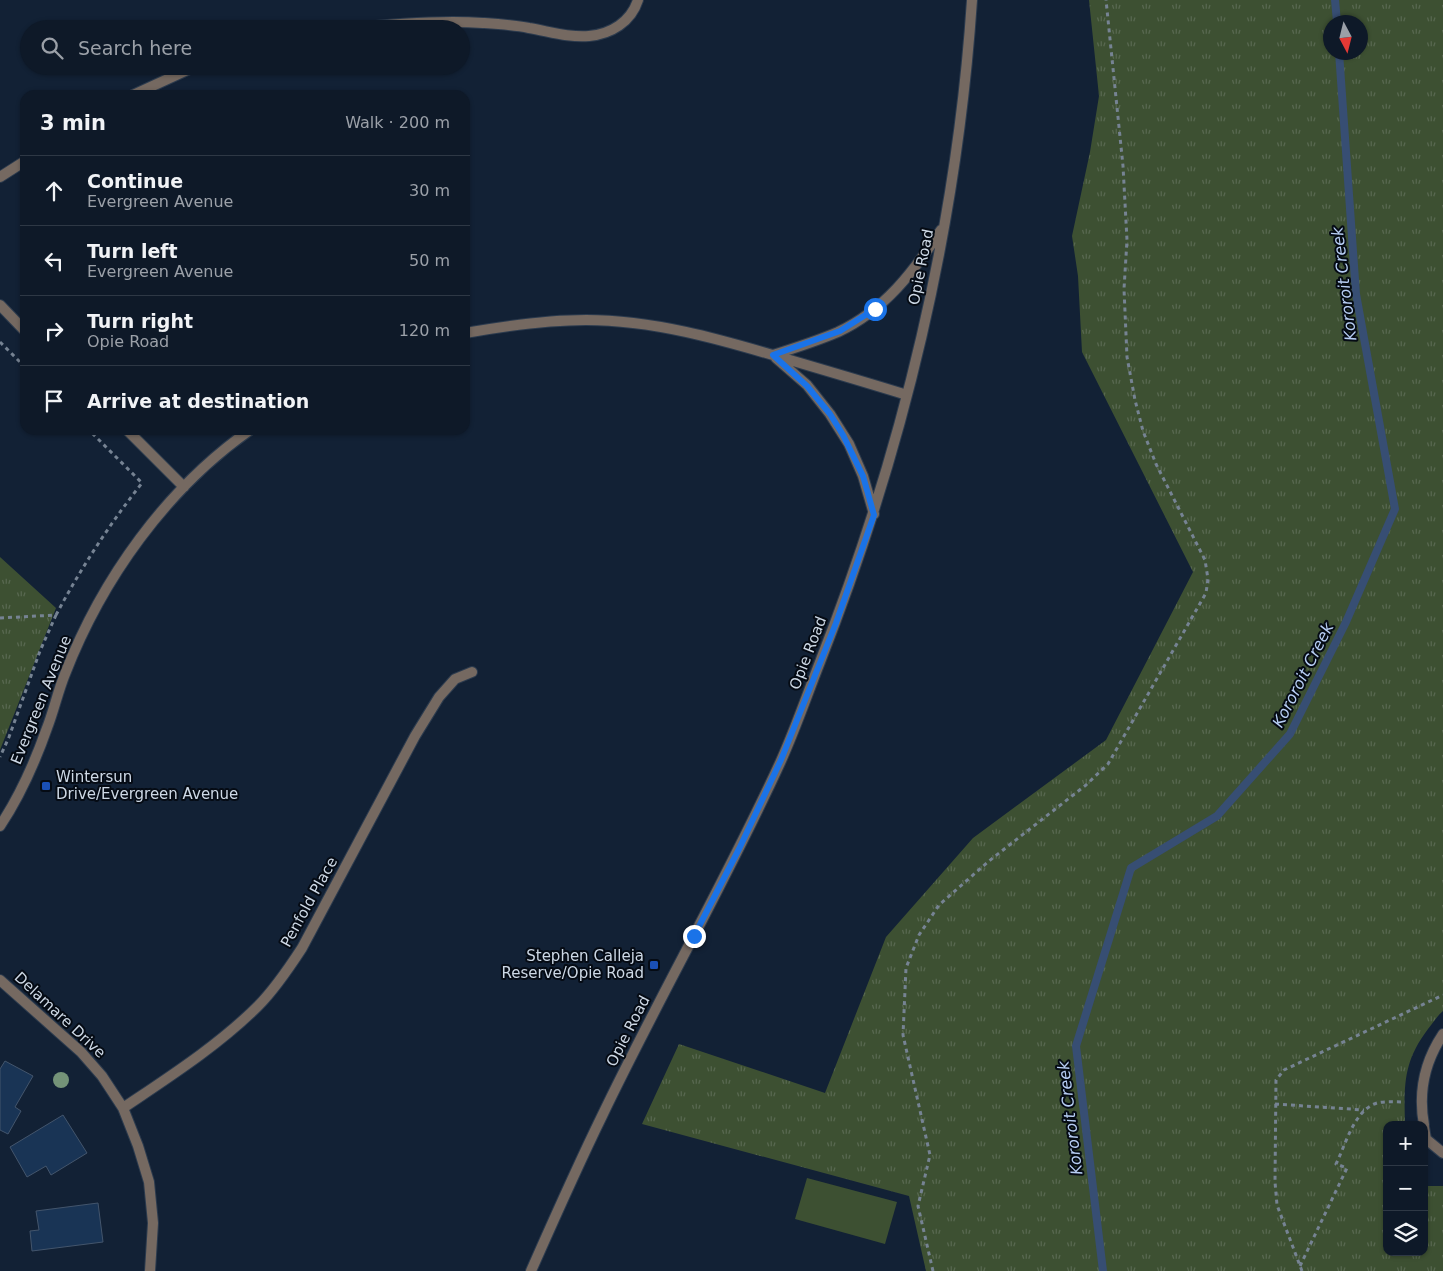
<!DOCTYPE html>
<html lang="en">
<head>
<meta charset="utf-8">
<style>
  :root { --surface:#0e1928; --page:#1c2634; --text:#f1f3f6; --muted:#9ba0a8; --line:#2e3845 }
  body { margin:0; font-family:"DejaVu Sans",sans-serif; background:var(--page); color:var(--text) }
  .controls { position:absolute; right:15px; bottom:15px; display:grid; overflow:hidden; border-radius:10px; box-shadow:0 1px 4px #0004 }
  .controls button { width:45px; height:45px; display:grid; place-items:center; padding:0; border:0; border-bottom:1px solid var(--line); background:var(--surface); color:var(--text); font:25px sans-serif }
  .compass { position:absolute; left:1323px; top:15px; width:45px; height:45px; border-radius:50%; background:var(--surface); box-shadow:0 1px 4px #0004; rotate:173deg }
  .stop { position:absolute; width:15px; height:15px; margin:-11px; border:4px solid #1a73e8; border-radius:50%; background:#fff }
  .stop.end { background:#1a73e8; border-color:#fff; box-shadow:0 1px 5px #0008 }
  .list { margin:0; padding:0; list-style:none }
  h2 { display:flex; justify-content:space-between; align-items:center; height:65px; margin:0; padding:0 20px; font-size:21px }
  h2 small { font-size:16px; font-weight:400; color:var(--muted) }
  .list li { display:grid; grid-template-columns:32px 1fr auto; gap:15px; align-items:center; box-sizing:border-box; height:70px; padding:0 20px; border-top:1px solid var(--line) }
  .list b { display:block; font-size:19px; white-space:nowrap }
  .list p { margin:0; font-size:16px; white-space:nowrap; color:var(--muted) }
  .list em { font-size:16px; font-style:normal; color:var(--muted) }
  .icon { flex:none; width:28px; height:28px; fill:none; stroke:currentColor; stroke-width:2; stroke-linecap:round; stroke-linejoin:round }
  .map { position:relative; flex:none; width:1443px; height:1271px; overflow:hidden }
  .search { position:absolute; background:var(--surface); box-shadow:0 1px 4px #0004; left:20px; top:20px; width:450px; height:55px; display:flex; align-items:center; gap:12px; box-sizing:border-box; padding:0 18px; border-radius:28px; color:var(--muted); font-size:19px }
  .panel { position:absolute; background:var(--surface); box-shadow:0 1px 4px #0004; left:20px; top:90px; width:450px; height:345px; border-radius:15px }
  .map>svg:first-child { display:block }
  .grass { fill:url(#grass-tufts); fill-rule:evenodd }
  .garden { fill:#3d5032 }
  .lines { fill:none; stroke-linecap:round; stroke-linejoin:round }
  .stream { stroke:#374e73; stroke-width:8 }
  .building { fill:#193455; stroke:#43556c }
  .minor-casing { stroke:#2c3b4e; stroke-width:12 }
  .path { stroke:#768393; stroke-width:3; stroke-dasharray:4 4; stroke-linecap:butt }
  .minor { stroke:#756961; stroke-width:10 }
  .tree { fill:#749378 }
  .route { stroke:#1a73e8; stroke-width:6 }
  .transit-dot { fill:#1a4fb4; stroke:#050b14; stroke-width:2 }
  .labels { text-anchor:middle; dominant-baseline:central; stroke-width:4; stroke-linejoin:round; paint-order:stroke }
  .street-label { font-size:15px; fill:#cdd8e5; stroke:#050b14 }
  .poi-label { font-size:15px; fill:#cdd8e5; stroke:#050b14; text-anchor:start }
  .water-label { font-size:16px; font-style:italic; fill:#b7cef4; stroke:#050b14 }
</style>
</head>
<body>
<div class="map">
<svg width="1443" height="1271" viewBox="0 0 1443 1271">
  <defs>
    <pattern id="grass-tufts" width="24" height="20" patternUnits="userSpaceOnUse" patternTransform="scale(1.25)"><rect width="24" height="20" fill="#3d5032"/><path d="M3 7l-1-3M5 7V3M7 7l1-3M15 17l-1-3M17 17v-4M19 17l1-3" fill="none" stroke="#586850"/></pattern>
  </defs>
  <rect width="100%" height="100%" fill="#122135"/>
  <!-- grass -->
  <path class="grass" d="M1089,0H1443V1011C1437,1016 1433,1023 1428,1029C1403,1062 1404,1085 1405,1125H1387V1252H1424V1186H1443V1271H926L909,1196L642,1124L679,1044L825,1093L886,937L973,838L1106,740L1193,572L1082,352L1078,276L1072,236L1090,152L1099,96ZM1330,22H1360V52H1330Z
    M0,557L56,608L0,750Z"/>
  <!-- garden -->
  <path class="garden" d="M807,1178L897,1202L885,1244L795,1219Z"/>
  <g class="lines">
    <!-- stream -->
    <path class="stream" d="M1335,0L1337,22
      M1103,1271L1076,1046L1131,868L1217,816L1290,734L1346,622L1395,509L1356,294L1339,52"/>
  </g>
  <!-- building -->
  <path class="building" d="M5,1061L33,1076L15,1107L21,1111L8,1134L0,1130V1069Z
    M63,1115L87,1153L51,1175L46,1166L27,1177L10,1147Z
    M98,1203L103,1242L32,1251L30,1231L39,1230L36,1211Z"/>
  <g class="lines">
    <!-- minor casing -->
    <g class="minor-casing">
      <path id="minor" d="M346,29C391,24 437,20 483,23C498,24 514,25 529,28C548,31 569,38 589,36C611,34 631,22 638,0
        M133,95L196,66
        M0,177L25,161
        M0,305L25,331
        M465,333C505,326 545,320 586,320C653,320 719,339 783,358C824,370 865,382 907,395
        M773,355C795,348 817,341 838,332C885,310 914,271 941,230
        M776,358L807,385L830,414L849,444L863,476L874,514
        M127,430L184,487
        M0,826C20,796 35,762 47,728C54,710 58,691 65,674C102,579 166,489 250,430
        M0,980L81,1052L102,1076L123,1108L138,1146L149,1182L153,1223L150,1271
        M123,1108C169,1077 219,1045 258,1006C275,989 289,968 302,948L415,736L439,697L455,679L472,672
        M1424,1125C1418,1092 1425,1061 1443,1034
        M1424,1127L1426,1139L1443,1153
        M531,1271C554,1219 577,1167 602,1116C659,997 725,883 780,763C795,730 807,695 820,662C903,451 957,226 972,0"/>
    </g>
    <!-- path -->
    <path class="path" d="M0,342L25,367
      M56,615C81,568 109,525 142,483L89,430
      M0,618L56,615L40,651L9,737L0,757
      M1275,1104L1364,1110
      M1300,1266L1347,1168L1336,1164C1346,1144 1354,1110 1377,1103C1385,1101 1397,1102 1405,1102
      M933,1271L918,1206L930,1155L903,1035L906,968L919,935L939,905L989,861L1086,785L1108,764L1206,593L1208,579L1205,560L1156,464L1143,431L1135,400L1127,357L1124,289L1127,240L1123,166L1106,0
      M1302,1271L1277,1205L1275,1182L1276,1080L1284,1070L1443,995"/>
    <!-- minor -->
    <use href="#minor" class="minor"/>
  </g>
  <!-- trees -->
  <circle class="tree" cx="61" cy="1080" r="8"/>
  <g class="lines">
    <!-- route -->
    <path class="route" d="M694,936L739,849L781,760L836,623L874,515L863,476L843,435L830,414L807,386L773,355L840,331L875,309"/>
  </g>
  <!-- markers -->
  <g class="transit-dot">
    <rect x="41" y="781" width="10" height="10" rx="2.5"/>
    <rect x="649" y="960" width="10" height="10" rx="2.5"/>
  </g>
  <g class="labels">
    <!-- street labels -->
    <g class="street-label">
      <text transform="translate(921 267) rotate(-79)">Opie Road</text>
      <text transform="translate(808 653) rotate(-69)">Opie Road</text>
      <text transform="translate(41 700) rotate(-68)">Evergreen Avenue</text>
      <text transform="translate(309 902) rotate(-61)">Penfold Place</text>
      <text transform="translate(60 1015) rotate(43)">Delamare Drive</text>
      <text transform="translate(628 1031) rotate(-63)">Opie Road</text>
    </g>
    <!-- poi labels -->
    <g class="poi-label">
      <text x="56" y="777">Wintersun<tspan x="56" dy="17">Drive/Evergreen Avenue</tspan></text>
      <text x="644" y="956" text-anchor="end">Stephen Calleja<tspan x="644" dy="17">Reserve/Opie Road</tspan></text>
    </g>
    <!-- water labels -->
    <g class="water-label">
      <text transform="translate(1344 284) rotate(-97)">Kororoit Creek</text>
      <text transform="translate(1303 675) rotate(-63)">Kororoit Creek</text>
      <text transform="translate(1070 1118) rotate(-97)">Kororoit Creek</text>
    </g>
  </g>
</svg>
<div class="controls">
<button>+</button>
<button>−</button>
<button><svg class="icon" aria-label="layers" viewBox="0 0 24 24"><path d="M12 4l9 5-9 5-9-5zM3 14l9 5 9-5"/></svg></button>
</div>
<svg class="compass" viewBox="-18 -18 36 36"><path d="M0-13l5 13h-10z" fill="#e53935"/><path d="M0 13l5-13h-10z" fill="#9ba0a8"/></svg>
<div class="stop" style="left:875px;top:309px"></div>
<div class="stop end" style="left:694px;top:936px"></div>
<div class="search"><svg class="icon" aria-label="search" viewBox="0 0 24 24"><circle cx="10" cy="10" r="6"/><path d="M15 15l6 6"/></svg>Search here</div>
<section class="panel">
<h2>3 min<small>Walk · 200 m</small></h2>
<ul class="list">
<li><svg class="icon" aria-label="ahead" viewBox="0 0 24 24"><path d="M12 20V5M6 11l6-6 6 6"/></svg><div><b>Continue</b><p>Evergreen Avenue</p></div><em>30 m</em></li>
<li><svg class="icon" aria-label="left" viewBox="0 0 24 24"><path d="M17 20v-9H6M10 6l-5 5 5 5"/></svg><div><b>Turn left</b><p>Evergreen Avenue</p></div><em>50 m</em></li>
<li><svg class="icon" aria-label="right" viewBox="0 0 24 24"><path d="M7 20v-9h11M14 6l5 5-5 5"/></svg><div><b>Turn right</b><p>Opie Road</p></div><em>120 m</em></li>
<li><svg class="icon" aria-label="arrive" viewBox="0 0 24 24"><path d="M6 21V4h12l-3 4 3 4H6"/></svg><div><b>Arrive at destination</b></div></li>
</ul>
</section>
</div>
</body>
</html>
